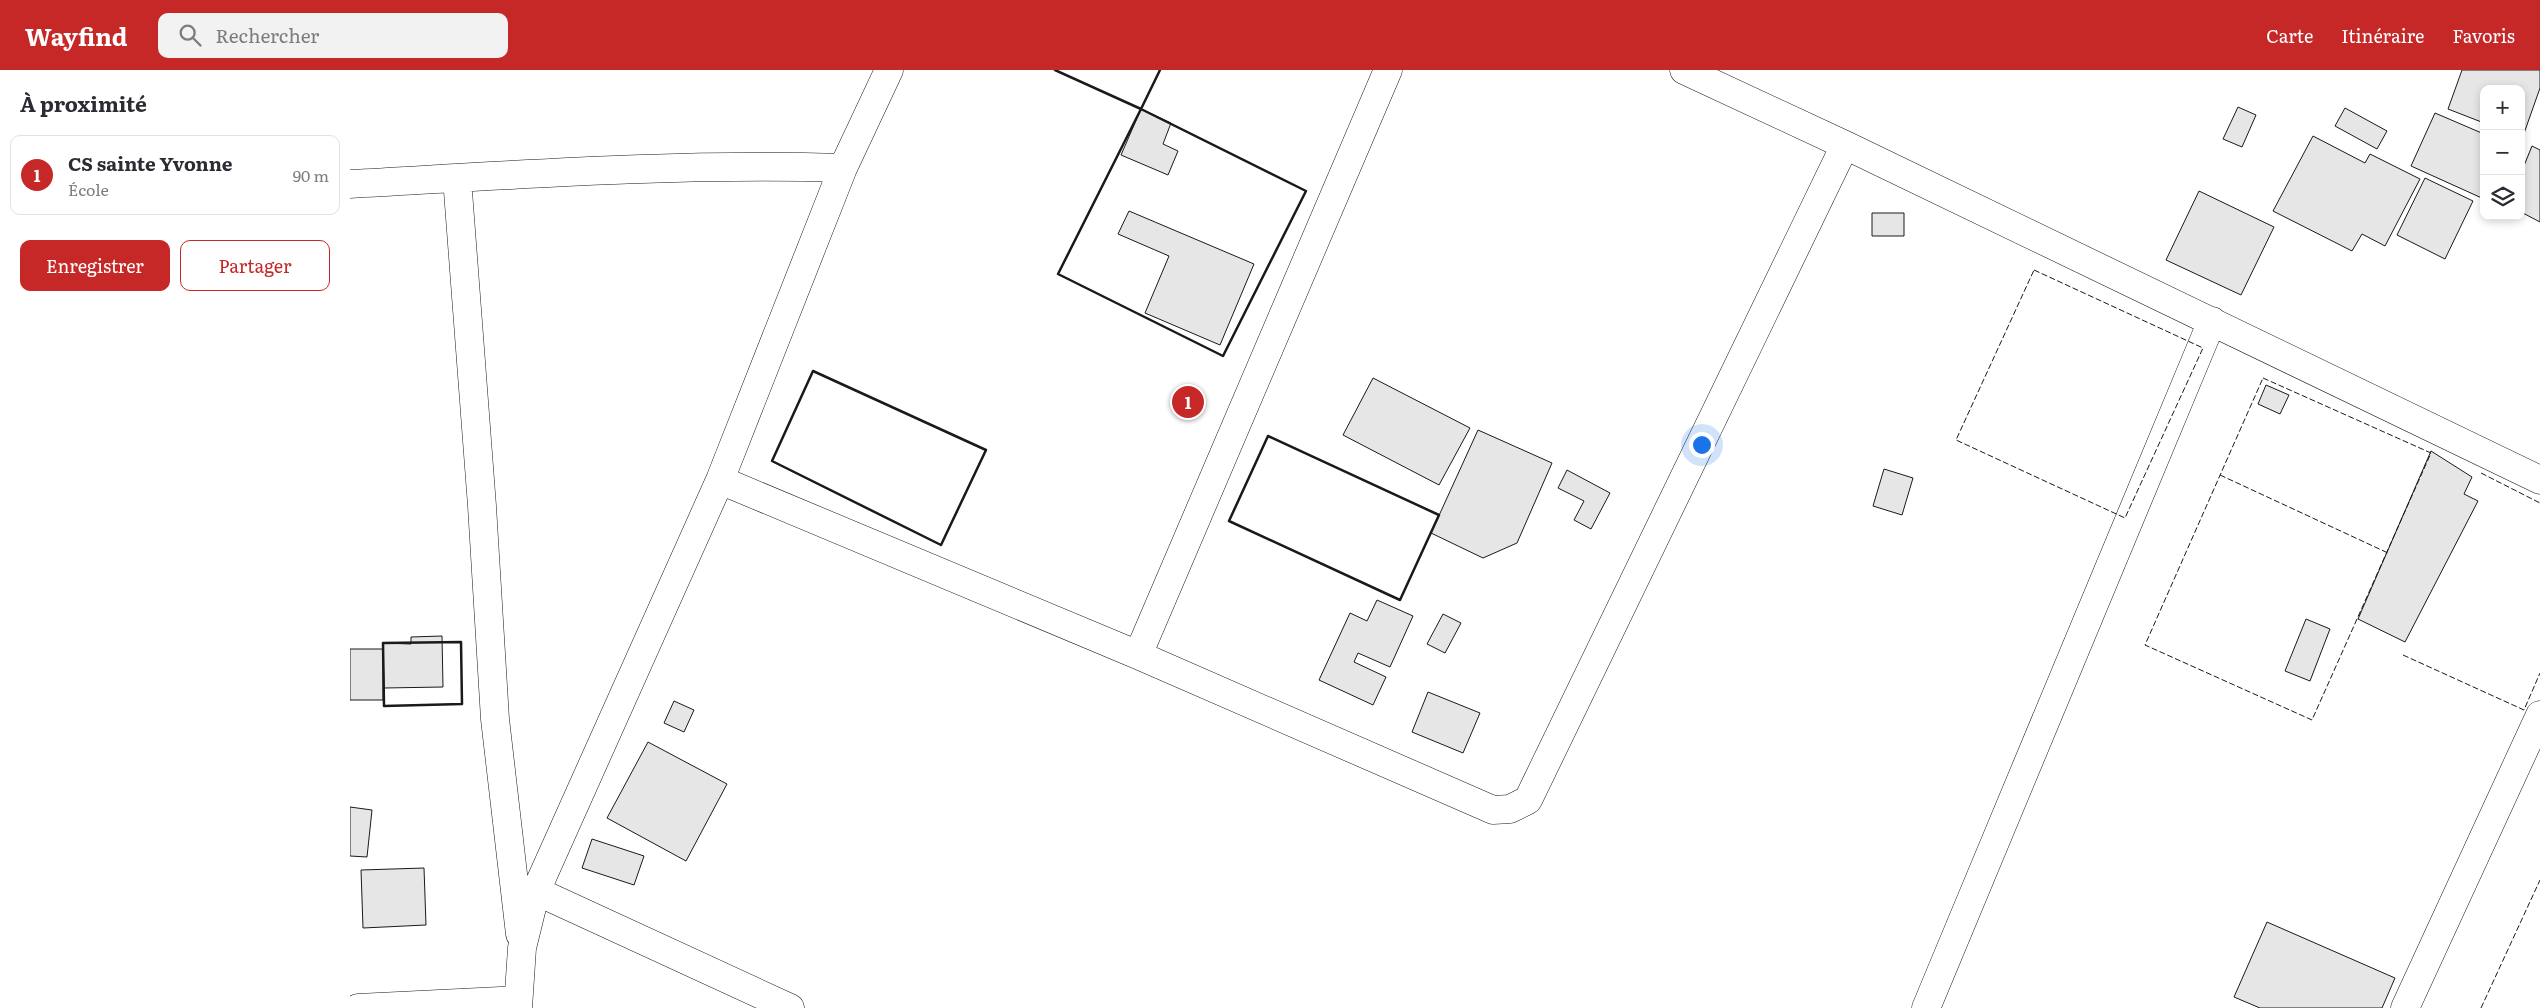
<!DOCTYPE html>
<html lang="fr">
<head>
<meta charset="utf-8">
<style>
  :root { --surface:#fff; --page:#f2f2f3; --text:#2b2b33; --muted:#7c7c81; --line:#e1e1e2; --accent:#c62828 }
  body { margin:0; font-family:Literata,serif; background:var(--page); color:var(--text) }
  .controls { position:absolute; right:15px; top:15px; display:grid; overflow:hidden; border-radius:10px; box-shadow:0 2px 8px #0003 }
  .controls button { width:45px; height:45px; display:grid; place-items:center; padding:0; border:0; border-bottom:1px solid var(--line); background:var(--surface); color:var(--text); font:25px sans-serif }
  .you { position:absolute; left:1351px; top:374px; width:18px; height:18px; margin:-12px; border:4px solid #fff; border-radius:50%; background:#1a73e8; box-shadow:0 0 0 8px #1a73e833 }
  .badge { display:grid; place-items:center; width:32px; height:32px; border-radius:50%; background:var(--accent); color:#fff; font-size:16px; font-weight:700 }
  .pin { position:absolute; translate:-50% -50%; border:2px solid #fff; box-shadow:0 1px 5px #0006 }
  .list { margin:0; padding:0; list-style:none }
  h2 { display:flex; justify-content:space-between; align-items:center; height:65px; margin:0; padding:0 20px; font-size:21px }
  h2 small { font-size:16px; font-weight:400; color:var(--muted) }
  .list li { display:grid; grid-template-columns:32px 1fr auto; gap:15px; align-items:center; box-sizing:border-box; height:80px; margin:0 10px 10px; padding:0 10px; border:1px solid var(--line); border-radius:10px }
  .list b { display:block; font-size:19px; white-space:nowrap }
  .list p { margin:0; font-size:16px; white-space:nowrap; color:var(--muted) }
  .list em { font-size:16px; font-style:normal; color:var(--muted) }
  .actions { display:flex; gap:10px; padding:15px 20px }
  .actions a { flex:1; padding:11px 0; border:1px solid var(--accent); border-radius:10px; text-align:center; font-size:18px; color:var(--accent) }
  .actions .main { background:var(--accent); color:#fff }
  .icon { flex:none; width:28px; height:28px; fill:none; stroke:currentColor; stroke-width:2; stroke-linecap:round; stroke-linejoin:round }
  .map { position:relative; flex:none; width:2190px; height:938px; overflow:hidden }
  header { display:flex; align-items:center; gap:30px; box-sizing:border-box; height:70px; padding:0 25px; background:var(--accent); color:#fff }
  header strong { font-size:24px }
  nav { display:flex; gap:28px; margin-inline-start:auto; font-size:18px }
  .search { width:350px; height:45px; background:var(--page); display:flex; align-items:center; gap:12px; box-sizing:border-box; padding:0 18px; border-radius:10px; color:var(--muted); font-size:19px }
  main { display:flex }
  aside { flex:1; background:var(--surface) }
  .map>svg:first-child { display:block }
  .building { fill:#e6e6e6; stroke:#1a1a1a }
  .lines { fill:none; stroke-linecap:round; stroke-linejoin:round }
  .minor-casing { stroke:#1a1a1a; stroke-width:29 }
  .minor { stroke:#fff; stroke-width:28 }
  .fence { stroke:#1a1a1a; stroke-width:1; stroke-dasharray:6 2.5; stroke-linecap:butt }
  .wall { stroke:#1a1a1a; stroke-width:2.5 }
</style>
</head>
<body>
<header>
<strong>Wayfind</strong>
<div class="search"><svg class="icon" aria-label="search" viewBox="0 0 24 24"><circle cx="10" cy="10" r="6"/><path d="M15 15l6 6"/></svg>Rechercher</div>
<nav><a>Carte</a><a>Itinéraire</a><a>Favoris</a></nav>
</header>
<main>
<aside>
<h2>À proximité<small></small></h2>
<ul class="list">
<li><span class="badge">1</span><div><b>CS sainte Yvonne</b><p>École</p></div><em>90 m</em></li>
</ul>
<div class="actions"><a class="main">Enregistrer</a><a>Partager</a></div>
</aside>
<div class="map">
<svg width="2190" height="938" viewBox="0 0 2190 938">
  <rect width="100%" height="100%" fill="#fff"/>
  <!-- building -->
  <path class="building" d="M2112,0H2190V18L2172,69L2171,19H2134V53L2098,39Z
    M1888,37L1906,45L1892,77L1873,69Z
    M1995,38L2037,61L2027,79L1985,56Z
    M791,39L821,53L813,74L828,81L818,105L771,85Z
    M2085,43L2134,64V129L2061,96Z
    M1963,66L2015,93L2020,84L2070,109L2035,176L2012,164L2002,181L1923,141Z
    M2182,76L2190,80V152L2171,142V103Z
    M2075,108L2123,131L2095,189L2047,165Z
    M1849,121L1924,157L1891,225L1816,190Z
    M779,141L904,194L870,275L795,243L819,186L768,164Z
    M1522,143H1554V166H1522Z
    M1023,308L1120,358L1089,415L993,365Z
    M1916,315L1939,325L1930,344L1908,334Z
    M1128,360L1202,393L1167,473L1133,488L1081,463Z
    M2081,381L2122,407L2114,424L2128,431L2055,572L2008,549Z
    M1534,399L1563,408L1552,445L1523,436Z
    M1217,400L1260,423L1241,459L1224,450L1234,431L1208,418Z
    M1027,530L1063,546L1040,597L1008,583L1004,592L1036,607L1023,635L969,610L1000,543L1017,551Z
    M1093,544L1111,553L1095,583L1077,574Z
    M1956,549L1980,559L1960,611L1935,601Z
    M92,566L93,617L34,618L33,573L61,574V567Z
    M0,579H33V630H0Z
    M1078,622L1130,643L1113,683L1062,662Z
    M324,631L344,640L334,662L314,653Z
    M298,672L377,714L336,791L257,748Z
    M0,737L22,740L17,787L0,786Z
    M242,769L294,786L284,815L232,798Z
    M74,798L76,855L13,858L11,800Z
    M1917,852L2045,908L2032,938H1910L1884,927Z"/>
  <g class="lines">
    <!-- minor casing -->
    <g class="minor-casing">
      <path id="minor" d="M1334,0L1495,75L2190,410
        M107,108L132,436L145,649L170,864
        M0,114C164,105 329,93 493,98
        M370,410L788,585L1143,740L1160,739L1178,730L1495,75
        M788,585L1038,0
        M186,821L440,938
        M8,938L168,930
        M168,938L172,878L186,821L370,410L493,98L539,0
        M1576,938L1862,251
        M2055,938L2190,645"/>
    </g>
    <!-- minor -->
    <use href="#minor" class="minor"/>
    <!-- fence -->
    <path class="fence" d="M1684,200L1853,278L1775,448L1606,370Z
      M1913,308L2081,383L1962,650L1795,575Z
      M2131,403L2190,433
      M1870,405L2038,483
      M2053,585L2174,640L2190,603
      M2131,938L2190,810"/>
    <!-- wall -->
    <path class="wall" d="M705,0L791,39L810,0
      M791,39L956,121L873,286L708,204Z
      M463,301L636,380L591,475L422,391Z
      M918,366L1089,445L1050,530L879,451Z
      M111,572L112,634L34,636L33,573Z"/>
  </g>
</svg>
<div class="controls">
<button>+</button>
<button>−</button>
<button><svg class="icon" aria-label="layers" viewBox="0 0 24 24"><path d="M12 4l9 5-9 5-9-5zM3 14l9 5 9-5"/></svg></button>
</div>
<div class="you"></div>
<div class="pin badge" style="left:838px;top:332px">1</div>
</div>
</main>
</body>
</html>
